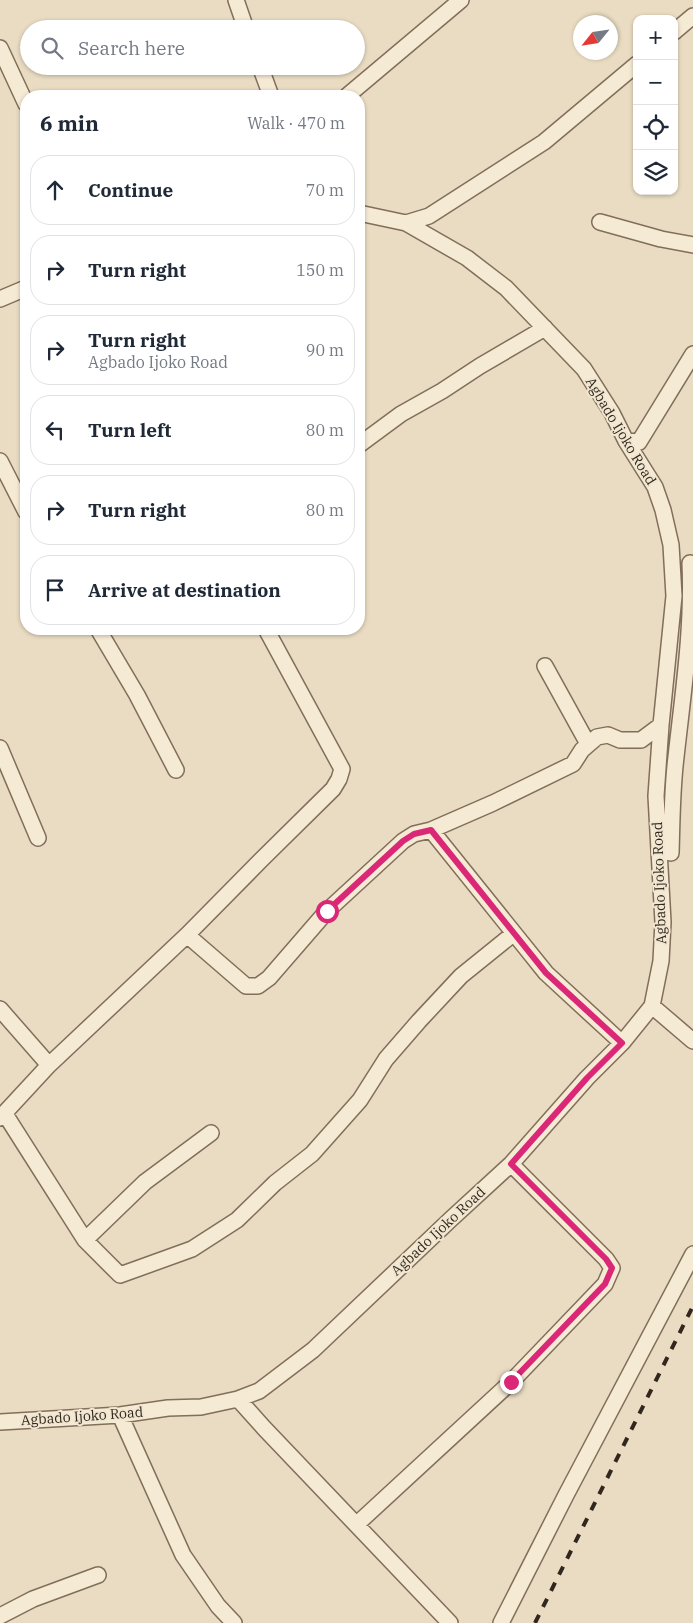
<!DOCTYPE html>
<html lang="en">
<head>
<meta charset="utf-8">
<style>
  :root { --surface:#fff; --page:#f6f6f7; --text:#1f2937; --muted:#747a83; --line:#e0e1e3 }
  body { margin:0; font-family:"IBM Plex Serif",serif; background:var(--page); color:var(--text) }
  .controls { position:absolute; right:15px; top:15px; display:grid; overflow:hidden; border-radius:10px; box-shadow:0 1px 4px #0004 }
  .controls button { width:45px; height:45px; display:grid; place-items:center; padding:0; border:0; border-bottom:1px solid var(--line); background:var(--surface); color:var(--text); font:25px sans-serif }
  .compass { position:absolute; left:573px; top:15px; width:45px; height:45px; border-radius:50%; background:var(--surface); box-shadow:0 1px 4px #0004; rotate:240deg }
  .stop { position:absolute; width:15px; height:15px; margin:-11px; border:4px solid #db2777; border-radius:50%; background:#fff }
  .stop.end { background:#db2777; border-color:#fff; box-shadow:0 1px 5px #0008 }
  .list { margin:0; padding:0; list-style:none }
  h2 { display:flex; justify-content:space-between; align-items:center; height:65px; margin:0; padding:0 20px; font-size:21px }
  h2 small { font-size:16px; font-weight:400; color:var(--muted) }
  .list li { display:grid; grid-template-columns:32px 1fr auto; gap:15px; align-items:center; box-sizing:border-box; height:70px; margin:0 10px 10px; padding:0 10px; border:1px solid var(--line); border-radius:20px }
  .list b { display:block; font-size:19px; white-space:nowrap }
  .list p { margin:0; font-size:16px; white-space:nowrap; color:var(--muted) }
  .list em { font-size:16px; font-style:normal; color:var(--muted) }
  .icon { flex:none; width:28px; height:28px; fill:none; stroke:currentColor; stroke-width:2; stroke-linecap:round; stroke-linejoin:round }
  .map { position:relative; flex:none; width:693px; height:1623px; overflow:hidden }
  .search { position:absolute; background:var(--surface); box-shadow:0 1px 4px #0004; left:20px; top:20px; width:345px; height:55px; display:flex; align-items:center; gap:12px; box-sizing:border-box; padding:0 18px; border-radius:28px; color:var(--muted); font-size:19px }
  .panel { position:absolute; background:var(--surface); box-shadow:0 1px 4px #0004; left:20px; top:90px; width:345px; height:545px; border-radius:20px }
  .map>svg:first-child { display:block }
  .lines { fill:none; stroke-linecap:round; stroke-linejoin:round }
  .minor-casing { stroke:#816e5b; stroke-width:18 }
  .minor { stroke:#f5ead4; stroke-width:15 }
  .rail { stroke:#32271e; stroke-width:4; stroke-dasharray:9 9; stroke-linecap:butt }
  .route { stroke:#db2777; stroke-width:6 }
  .labels { text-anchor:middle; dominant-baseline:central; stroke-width:4; stroke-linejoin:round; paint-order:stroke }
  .street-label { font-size:14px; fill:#32271e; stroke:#f1e7d1 }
</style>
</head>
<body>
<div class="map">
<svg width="693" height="1623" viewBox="0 0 693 1623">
  <rect width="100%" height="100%" fill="#e9dcc2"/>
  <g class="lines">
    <!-- minor casing -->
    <g class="minor-casing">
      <path id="minor" d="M236,0L246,29
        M674,32L693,16
        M0,48L26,104
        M260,66L271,96
        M347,96L461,0
        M600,222L661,239L693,245
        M406,223L429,216L544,142L637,64
        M0,299L26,288
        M626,441L639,442L693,354
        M359,445L401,414L442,391L480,366L545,328
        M0,461L26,512
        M98,629L137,695L176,770
        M545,666L588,744
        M0,748L38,838
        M431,830L546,973L622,1043
        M671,853C672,821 672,789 676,757C683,693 693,628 690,563
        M187,935L246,986H258L269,978L327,911L403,841L414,834L431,830L493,803L573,764L582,750L597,737L608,735L620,740H641L661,725
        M652,1006L693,1041
        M0,1009L49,1065
        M5,1114L85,1240L120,1275L192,1249L237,1220L275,1183L312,1154L360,1100L386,1059L419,1021L461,976L513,934
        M0,1118L49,1065L187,935L261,860L333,789L339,779L342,769L266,629
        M85,1240L145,1182L211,1133
        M238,1399L264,1428L450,1623
        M120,1415L183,1555L218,1606L234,1623
        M0,1422L120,1415L168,1408L201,1407L238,1399L259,1391L313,1350L451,1219L511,1164L587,1078L622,1043L652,1006L661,961L663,922L656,796L661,725L674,596L671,545L663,510L655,487L626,441L612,413L584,369L506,288L467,258L406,223L359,213
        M357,1524L511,1382L605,1284L612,1268L606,1259L511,1164
        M0,1616L33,1599L98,1575
        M501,1623L566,1495L693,1254"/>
    </g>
    <!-- minor -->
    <use href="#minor" class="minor"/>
    <!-- rail -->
    <path class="rail" d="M535,1623L693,1306"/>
  </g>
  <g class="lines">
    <!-- route -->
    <path class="route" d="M327,911L403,841L414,834L431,830L546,973L622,1043L587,1078L511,1164L606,1259L612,1268L605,1284L511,1382"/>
  </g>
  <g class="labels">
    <!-- street labels -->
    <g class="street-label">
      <text transform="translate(621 431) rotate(59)">Agbado Ijoko Road</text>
      <text transform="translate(659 883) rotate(-92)">Agbado Ijoko Road</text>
      <text transform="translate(438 1231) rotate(-43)">Agbado Ijoko Road</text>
      <text transform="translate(82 1416) rotate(-4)">Agbado Ijoko Road</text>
    </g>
  </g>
</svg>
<div class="controls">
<button>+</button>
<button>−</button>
<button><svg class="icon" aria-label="locate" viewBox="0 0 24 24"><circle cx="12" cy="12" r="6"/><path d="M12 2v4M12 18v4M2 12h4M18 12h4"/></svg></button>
<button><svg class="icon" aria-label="layers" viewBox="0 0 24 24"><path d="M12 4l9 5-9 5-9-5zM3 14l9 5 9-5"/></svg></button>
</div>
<svg class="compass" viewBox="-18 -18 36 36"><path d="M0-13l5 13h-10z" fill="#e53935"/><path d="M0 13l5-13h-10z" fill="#747a83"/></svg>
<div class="stop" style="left:327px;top:911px"></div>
<div class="stop end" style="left:511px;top:1382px"></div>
<div class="search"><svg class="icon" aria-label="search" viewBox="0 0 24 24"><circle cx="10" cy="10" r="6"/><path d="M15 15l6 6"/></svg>Search here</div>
<section class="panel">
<h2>6 min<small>Walk · 470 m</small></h2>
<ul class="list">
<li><svg class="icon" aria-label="ahead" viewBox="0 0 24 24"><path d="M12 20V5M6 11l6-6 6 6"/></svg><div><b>Continue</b></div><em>70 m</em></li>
<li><svg class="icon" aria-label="right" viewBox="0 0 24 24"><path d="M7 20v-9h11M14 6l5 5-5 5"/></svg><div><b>Turn right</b></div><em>150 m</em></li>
<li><svg class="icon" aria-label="right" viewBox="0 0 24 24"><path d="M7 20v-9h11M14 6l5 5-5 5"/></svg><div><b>Turn right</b><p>Agbado Ijoko Road</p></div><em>90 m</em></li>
<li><svg class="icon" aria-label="left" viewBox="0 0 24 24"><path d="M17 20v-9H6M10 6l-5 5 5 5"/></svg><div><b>Turn left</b></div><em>80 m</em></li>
<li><svg class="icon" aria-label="right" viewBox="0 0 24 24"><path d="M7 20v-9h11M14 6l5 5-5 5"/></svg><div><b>Turn right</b></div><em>80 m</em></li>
<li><svg class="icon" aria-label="arrive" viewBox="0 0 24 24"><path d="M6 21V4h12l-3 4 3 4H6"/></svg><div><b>Arrive at destination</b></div></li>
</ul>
</section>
</div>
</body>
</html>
